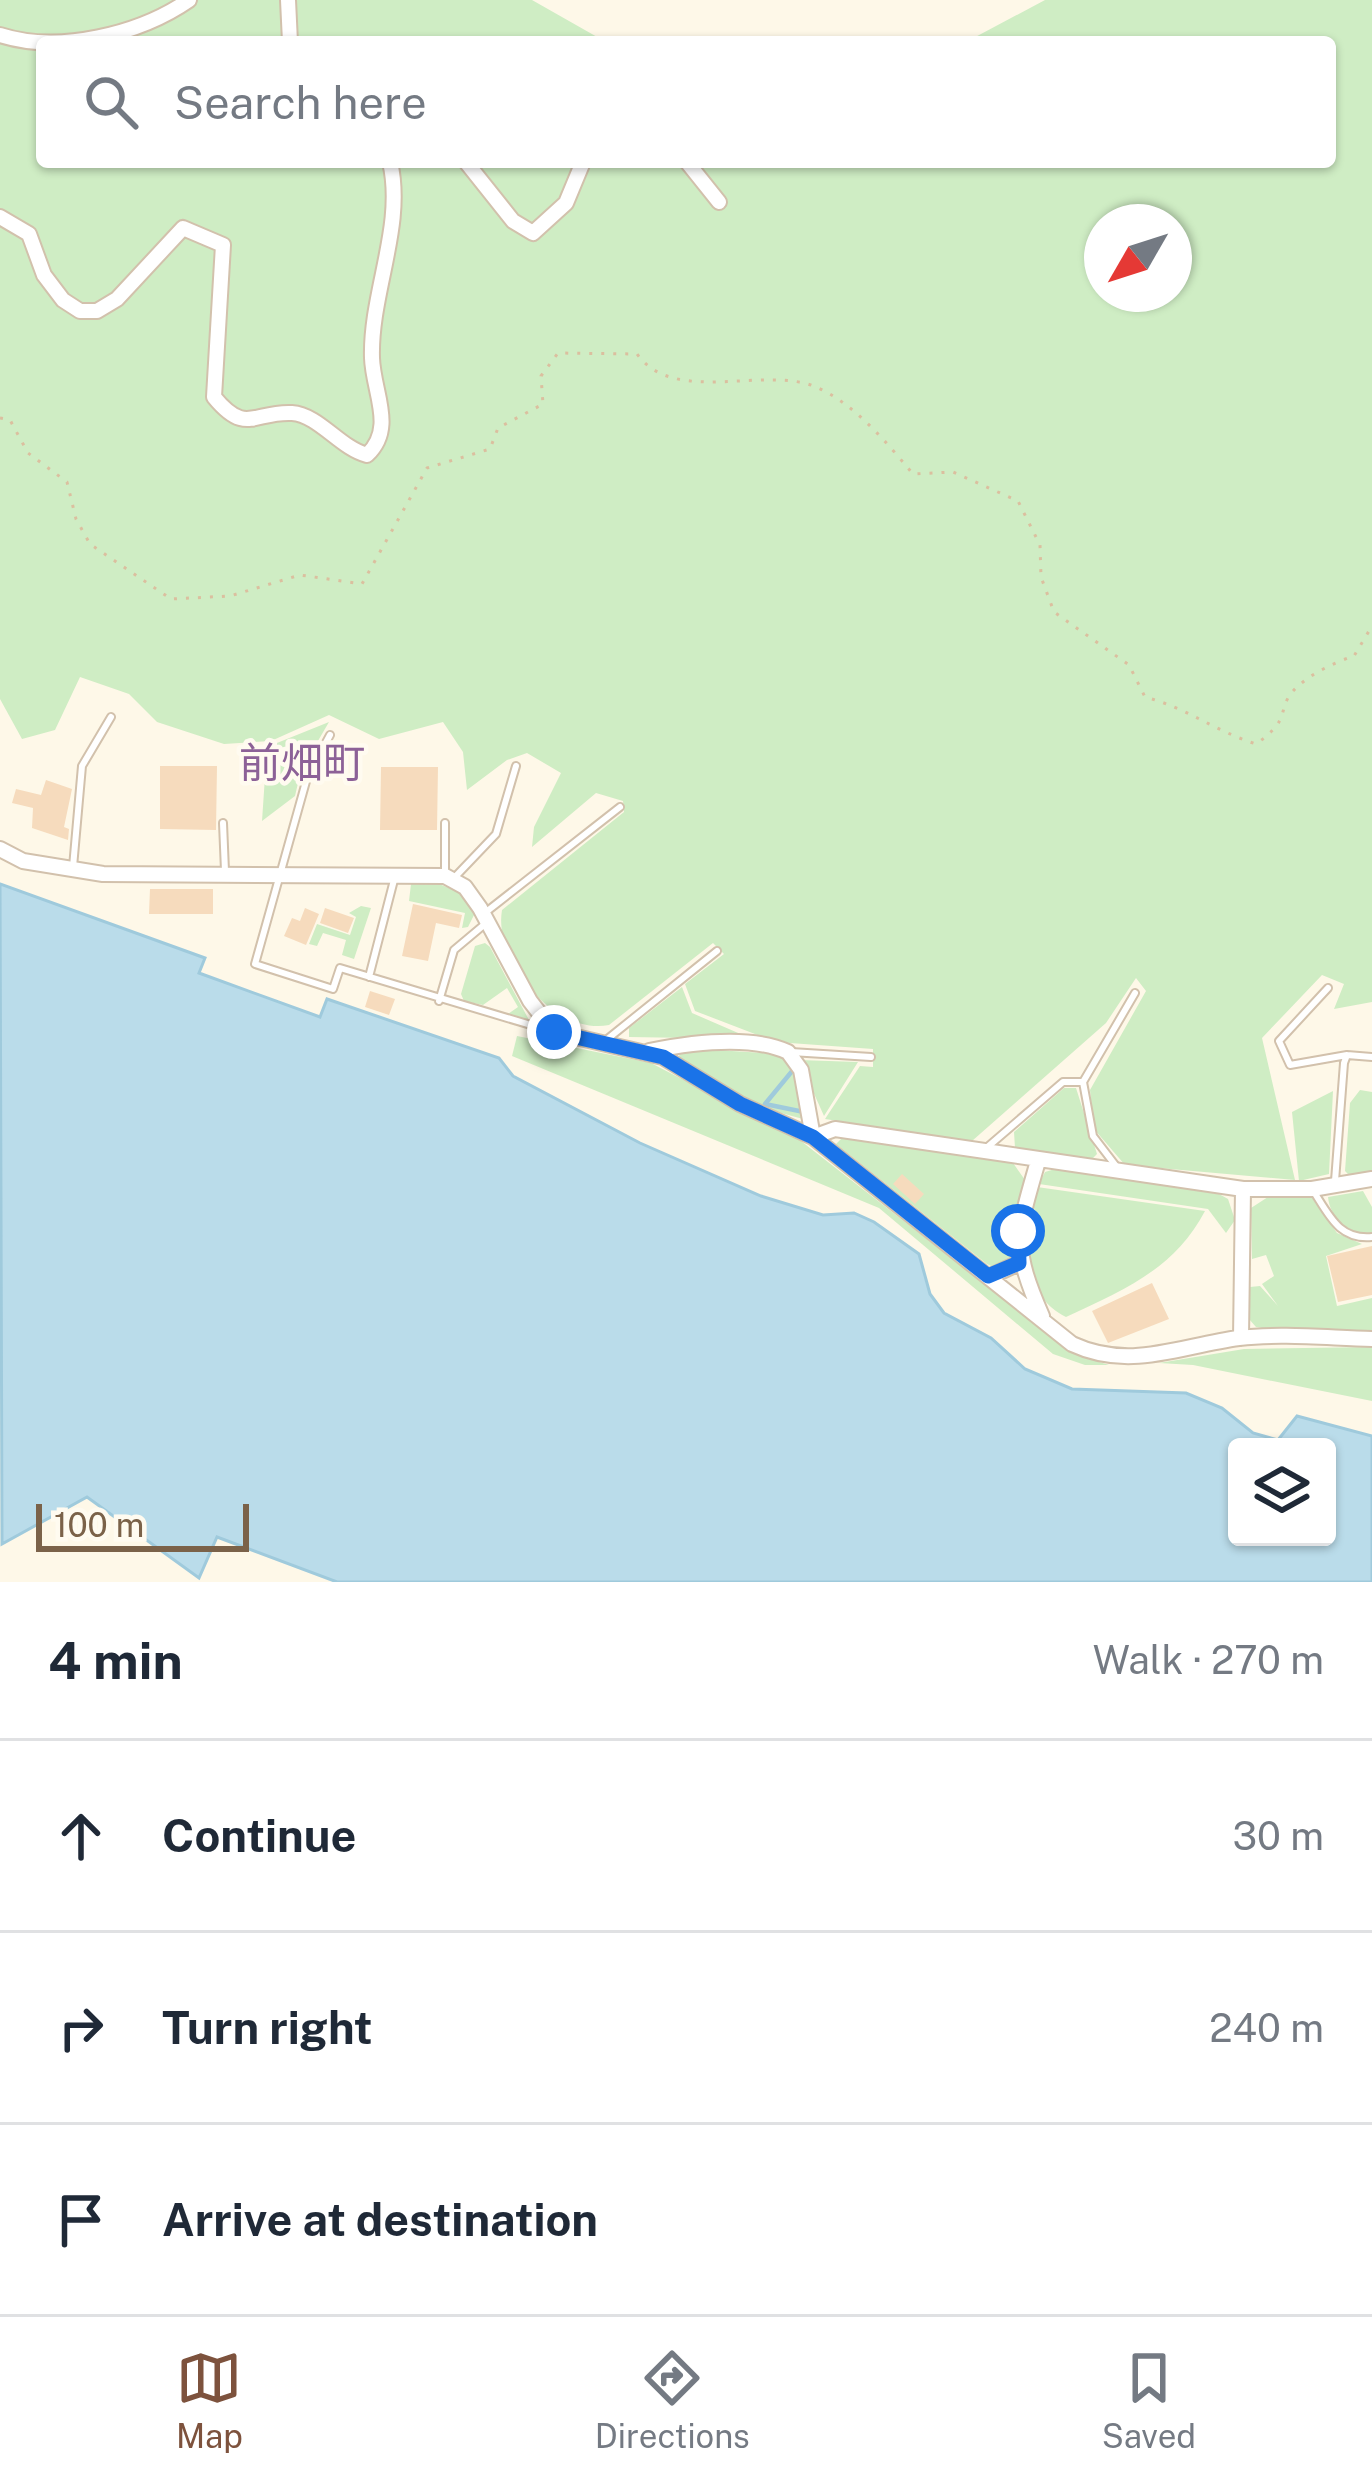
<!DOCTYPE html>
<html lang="en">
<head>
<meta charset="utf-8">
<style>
  :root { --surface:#fff; --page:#f2f2f3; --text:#1f2937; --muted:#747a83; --line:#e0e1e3; --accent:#7d523d }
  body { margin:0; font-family:"Public Sans","Noto Sans JP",sans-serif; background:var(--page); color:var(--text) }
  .controls { position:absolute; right:36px; bottom:36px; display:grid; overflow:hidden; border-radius:12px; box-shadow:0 3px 9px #0004 }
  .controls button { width:108px; height:108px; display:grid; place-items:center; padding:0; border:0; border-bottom:3px solid var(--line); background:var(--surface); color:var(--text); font:60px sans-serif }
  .compass { position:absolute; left:1084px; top:204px; width:108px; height:108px; border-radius:50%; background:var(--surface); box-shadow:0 3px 9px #0004; rotate:231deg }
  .scale { position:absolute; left:36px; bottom:30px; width:213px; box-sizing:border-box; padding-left:12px; border:6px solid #7b6249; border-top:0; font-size:33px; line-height:42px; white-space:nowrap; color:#7b6249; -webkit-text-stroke:9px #fffbf0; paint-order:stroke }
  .stop { position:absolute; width:36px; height:36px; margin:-27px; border:9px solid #1a73e8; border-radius:50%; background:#fff }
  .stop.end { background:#1a73e8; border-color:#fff; box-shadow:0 3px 12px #0008 }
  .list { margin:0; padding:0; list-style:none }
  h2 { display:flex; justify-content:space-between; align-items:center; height:156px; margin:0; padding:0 48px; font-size:51px }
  h2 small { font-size:39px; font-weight:400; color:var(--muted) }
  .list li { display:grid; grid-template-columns:78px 1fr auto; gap:36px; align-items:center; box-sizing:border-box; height:192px; padding:0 48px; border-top:3px solid var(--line) }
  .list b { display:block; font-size:45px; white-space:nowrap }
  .list em { font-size:39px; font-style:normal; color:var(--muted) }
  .icon { flex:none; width:66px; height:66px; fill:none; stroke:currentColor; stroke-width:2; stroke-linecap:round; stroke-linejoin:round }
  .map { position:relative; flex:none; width:1372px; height:1582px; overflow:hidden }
  .search { position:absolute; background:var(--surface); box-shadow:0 3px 9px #0004; left:36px; right:36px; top:36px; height:132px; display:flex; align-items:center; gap:30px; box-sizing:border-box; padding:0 42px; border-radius:12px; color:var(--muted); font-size:45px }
  .sheet { height:732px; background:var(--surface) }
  nav { display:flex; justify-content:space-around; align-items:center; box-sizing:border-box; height:168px; border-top:3px solid var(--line); background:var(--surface); font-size:33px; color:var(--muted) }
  nav a { display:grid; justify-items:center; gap:6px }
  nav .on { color:var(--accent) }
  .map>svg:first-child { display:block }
  .green { fill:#cfedc4; fill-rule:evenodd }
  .water { fill:#badcea; stroke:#9fcadc; stroke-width:3; fill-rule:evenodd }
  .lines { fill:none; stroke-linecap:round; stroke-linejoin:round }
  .stream { stroke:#9fcadc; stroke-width:4.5 }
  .building { fill:#f6dbbd }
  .lane-casing { stroke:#d2c1ac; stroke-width:10 }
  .street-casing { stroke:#d2c1ac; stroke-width:18 }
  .path { stroke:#dbbf9f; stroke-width:3; stroke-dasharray:3 9; stroke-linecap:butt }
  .lane { stroke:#fff; stroke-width:6 }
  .street { stroke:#fff; stroke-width:14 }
  .route { stroke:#1a73e8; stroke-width:15 }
  .labels { text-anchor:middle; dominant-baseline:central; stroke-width:9; stroke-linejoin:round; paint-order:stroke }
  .quarter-label { font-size:42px; fill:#8c6197; stroke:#fffbf0 }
</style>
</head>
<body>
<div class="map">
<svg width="1372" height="1582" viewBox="0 0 1372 1582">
  <rect width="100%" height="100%" fill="#fef8e8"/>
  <!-- green -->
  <path class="green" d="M0,0H532L606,42H42V162H1330V42H966L1045,0H1372V1002L1334,1009L1344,984L1322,975L1262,1038L1295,1180L1125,1165L1094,1129L1090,1090L1146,991L1136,978L1106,1023L972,1141L825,1119L860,1066L873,1067V1049L776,1042L695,1011L685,984L724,954L713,943L609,1025C556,1036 493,962 502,910L624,812L623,801L596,793L532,847L534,827L561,773L527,753L507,760L467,790L463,752L443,722L379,739L329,715L271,741L224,744L157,722L129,694L80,677L55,730L22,739L0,699ZM1102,222H1174V294H1102Z
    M329,722L301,770L295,796L262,821L267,747Z
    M437,883L458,892L475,913L468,927L462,928L465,913L409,901L411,884Z
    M361,906L371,908L354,959L342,955L346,940L323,933L317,946L309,944L317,924L350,935L356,917L349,913Z
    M485,943L490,947L529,1020L508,1014L518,1007L507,988L483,1005L464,1001L461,994L475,946Z
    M682,987L692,1013L752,1039L629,1037V1028Z
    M517,1036L651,1063L801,1141L1054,1338L1077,1355L1109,1365H1085L1053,1354L879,1208L512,1056Z
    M683,1048L780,1054L800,1075L803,1119L763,1108L677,1060Z
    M799,1060L858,1062L824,1116Z
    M1064,1088H1076L1097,1154L1090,1161L1015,1148L1014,1132Z
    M1360,1090L1372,1092V1171L1350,1176L1345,1171L1350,1103Z
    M1333,1091L1329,1174L1299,1181L1292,1112Z
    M842,1138L1013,1163L1025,1180L1011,1231L1012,1257L995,1268L987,1264L836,1144Z
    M1055,1169L1219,1194L1228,1199L1235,1220L1226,1233L1208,1209L1039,1184L1045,1172Z
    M1037,1187L1205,1211C1174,1270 1123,1290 1066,1317C1036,1302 1027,1274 1027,1242L1041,1236L1033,1204Z
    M1363,1191L1372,1207V1233C1351,1236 1330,1219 1328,1197Z
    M1310,1195L1337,1233L1362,1244L1326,1256L1337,1306L1372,1298V1332L1290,1333L1256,1327L1249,1319L1250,1287L1260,1286L1278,1306L1262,1284L1274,1276L1266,1255L1252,1259L1251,1208L1268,1197Z
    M1372,1347V1401L1193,1365L1159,1363L1244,1349Z"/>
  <!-- water -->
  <path class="water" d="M0,884L205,958L199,973L320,1017L327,999L499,1058L513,1076L640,1143L761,1196L823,1215L854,1213L874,1222L919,1254L930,1294L944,1313L991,1338L1025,1369L1072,1389L1186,1393L1222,1408L1253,1433L1278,1440L1297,1416L1372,1436V1582H337L217,1537L199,1578L87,1497L2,1544ZM1237,1447H1327V1537H1237Z"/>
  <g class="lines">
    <!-- stream -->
    <path class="stream" d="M793,1070L765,1104L804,1112"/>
  </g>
  <!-- building -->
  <path class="building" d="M160,766H217L216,830L160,829Z
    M381,767H438L437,830H380Z
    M46,780L72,789L64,827L69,829L68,840L32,828L33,808L12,803L16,789L41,795Z
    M150,889H213V914H149Z
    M413,904L462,915L459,928L436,923L428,961L402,956Z
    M305,908L319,914L306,945L284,936L292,918L300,921Z
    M325,908L354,918L348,933L320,923Z
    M370,991L395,999L389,1015L365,1007Z
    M902,1174L924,1194L915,1204L893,1184Z
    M1372,1246V1295L1338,1302L1327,1256Z
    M1152,1283L1169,1319L1108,1343L1092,1311Z"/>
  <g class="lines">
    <!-- lane casing -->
    <g class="lane-casing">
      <path id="lane" d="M330,735L307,778L255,964L333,989L340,968L551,1031
        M223,823L225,871
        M445,823V873
        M73,867L82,766L111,717
        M454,878L496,834L516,766
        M486,912L620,807
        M369,977L394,880
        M1328,988L1279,1041L1290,1065L1347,1055
        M439,1001L454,950L485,924
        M605,1041L717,951
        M791,1052L871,1057
        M984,1150L1063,1082H1083
        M1119,1170L1093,1136L1083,1082L1135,993
        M1335,1181L1344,1063L1347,1055L1372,1057
        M1314,1192C1330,1217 1340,1240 1372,1237"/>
    </g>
    <!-- street casing -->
    <g class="street-casing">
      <path id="street" d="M288,0L290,42
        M0,35C59,54 140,34 189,0
        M466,162L513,221L533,233L566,203L583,162
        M687,162L719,202
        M0,217L29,234L44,275L63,300L80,311H97L117,299L183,228L223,245L214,397C246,436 254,411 292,413C319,415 340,448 367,455C396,428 373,392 372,358C370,293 405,226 390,162
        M0,849L23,861L103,874L445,876L465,887L480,908L530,1001L554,1032L663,1057L740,1104L813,1137L835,1129L1243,1189H1312L1372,1179
        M649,1051C689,1043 749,1034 788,1052L801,1070L813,1137L1072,1344C1130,1371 1179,1346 1239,1338C1281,1333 1329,1338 1372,1339
        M1038,1161C1017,1234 1011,1245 1042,1316
        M989,1277L1019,1263
        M1241,1338L1243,1189"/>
    </g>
    <!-- path -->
    <path class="path" d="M0,418L10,420L28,453L67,482L76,519L90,544L171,599L230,596L300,575L362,584L427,468L490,449L498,428L543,404L541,376L558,353L637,354C674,406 765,365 816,387C854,403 887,443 913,474L953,472L1018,501L1040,545L1041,577L1054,612L1129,665L1145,697C1187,708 1215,731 1256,744C1294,717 1275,711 1294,690C1308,675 1335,662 1354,656L1372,626"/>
    <!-- lane -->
    <use href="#lane" class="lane"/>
    <!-- street -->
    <use href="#street" class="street"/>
  </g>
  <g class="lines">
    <!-- route -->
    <path class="route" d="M554,1032L663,1057L740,1104L813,1137L988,1276L1019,1263L1018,1231"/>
  </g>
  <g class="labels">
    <!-- quarter labels -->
    <g class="quarter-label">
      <text x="302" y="762">前畑町</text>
    </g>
  </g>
</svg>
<div class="controls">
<button><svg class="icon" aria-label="layers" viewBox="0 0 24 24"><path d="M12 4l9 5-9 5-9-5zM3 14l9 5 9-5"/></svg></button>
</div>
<svg class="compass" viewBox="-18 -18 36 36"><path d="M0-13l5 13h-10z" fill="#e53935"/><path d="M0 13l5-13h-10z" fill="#747a83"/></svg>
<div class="scale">100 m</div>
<div class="stop" style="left:1018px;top:1231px"></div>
<div class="stop end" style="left:554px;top:1032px"></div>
<div class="search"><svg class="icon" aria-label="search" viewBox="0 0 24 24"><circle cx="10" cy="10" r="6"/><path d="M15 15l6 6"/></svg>Search here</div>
</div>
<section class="sheet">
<h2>4 min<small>Walk · 270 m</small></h2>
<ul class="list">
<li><svg class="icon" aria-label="ahead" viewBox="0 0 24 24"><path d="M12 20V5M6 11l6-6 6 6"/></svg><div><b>Continue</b></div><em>30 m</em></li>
<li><svg class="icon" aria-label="right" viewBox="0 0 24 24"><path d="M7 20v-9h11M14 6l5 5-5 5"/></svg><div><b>Turn right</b></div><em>240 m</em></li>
<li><svg class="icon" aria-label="arrive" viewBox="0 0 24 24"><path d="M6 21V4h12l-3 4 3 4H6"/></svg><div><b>Arrive at destination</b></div></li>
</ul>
</section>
<nav>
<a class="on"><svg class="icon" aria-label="map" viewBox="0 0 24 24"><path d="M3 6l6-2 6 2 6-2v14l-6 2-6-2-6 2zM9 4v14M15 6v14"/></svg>Map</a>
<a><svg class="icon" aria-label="directions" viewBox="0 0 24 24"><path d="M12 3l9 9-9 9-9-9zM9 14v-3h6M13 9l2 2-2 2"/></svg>Directions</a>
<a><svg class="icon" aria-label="saved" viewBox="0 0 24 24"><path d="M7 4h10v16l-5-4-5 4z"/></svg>Saved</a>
</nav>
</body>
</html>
